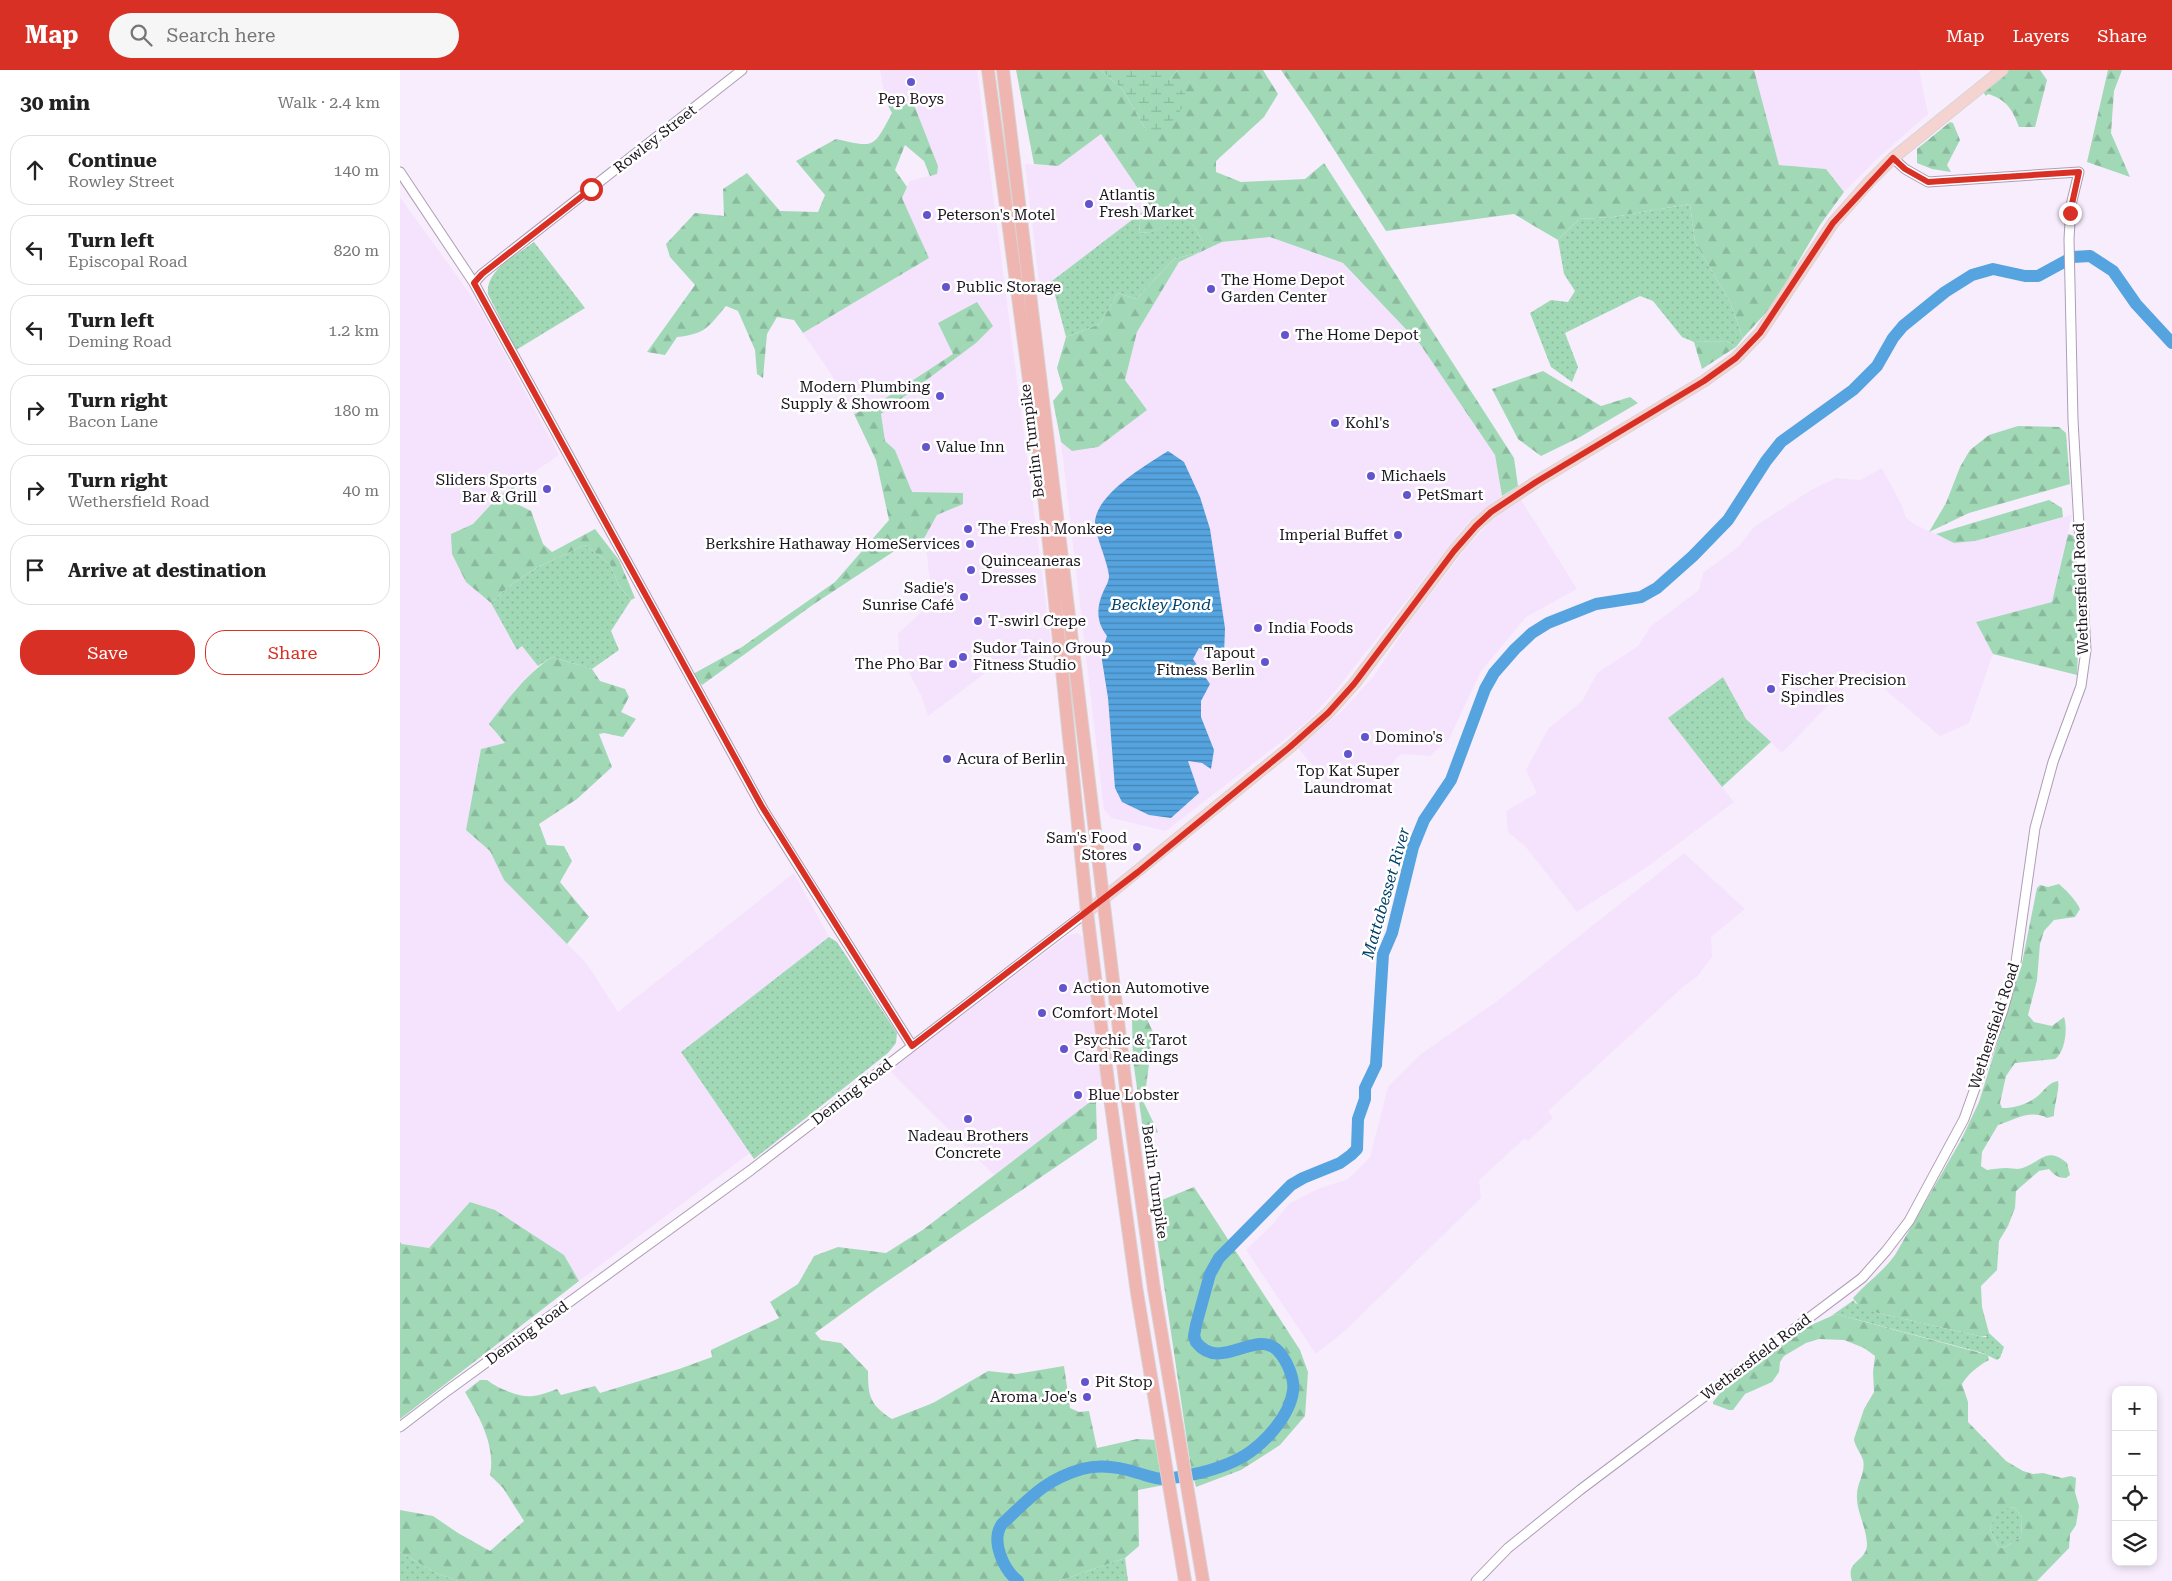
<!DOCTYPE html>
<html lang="en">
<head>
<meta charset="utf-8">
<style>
  :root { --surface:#fff; --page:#f6f6f6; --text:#222; --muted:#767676; --line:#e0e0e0; --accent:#d93025 }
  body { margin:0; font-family:"Roboto Serif",serif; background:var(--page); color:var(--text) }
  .controls { position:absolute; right:15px; bottom:15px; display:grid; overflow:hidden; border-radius:10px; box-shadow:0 2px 8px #0003 }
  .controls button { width:45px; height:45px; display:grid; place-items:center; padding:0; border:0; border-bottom:1px solid var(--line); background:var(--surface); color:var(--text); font:25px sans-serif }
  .stop { position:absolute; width:15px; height:15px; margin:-11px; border:4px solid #d93025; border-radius:50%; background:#fff }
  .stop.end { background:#d93025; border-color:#fff; box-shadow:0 1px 5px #0008 }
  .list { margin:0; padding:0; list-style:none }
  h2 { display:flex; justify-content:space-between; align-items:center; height:65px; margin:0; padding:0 20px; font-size:21px }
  h2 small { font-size:16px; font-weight:400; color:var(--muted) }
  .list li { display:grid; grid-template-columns:32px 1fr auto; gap:15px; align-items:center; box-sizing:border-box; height:70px; margin:0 10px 10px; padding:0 10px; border:1px solid var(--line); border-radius:20px }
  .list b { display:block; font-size:19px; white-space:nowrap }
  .list p { margin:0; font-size:16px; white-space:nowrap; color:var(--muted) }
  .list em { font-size:16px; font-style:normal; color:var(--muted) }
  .actions { display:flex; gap:10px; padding:15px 20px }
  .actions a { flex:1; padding:11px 0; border:1px solid var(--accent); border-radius:20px; text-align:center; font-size:18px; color:var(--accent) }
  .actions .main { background:var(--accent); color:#fff }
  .icon { flex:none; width:28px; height:28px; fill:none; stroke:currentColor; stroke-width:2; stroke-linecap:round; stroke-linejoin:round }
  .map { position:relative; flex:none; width:1772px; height:1511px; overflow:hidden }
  header { display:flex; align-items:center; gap:30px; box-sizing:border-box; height:70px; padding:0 25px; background:var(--accent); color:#fff }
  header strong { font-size:24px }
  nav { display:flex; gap:28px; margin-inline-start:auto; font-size:18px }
  .search { width:350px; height:45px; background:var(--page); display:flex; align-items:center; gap:12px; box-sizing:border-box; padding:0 18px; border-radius:28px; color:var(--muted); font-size:19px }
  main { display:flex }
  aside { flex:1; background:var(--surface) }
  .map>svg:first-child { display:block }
  .built { fill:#f5e3fd }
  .grass { fill:url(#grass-dots) }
  .forest { fill:url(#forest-firs); fill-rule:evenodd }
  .wetland { fill:url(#wetland-marsh) }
  .water { fill:url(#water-rules) }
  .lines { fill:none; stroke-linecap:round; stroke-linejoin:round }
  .river { stroke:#55a3df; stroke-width:12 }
  .minor-casing { stroke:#ad9db6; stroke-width:11 }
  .major-casing { stroke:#d6d5d6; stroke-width:13 }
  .highway-casing { stroke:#d6d5d6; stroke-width:14 }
  .minor { stroke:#fff; stroke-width:9 }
  .major { stroke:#f5d3d0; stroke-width:11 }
  .highway { stroke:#efb6b1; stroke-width:12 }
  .route { stroke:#d93025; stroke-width:6 }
  .poi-dot { fill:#6354cd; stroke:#fff; stroke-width:2 }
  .labels { text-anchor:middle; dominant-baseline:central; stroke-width:5; stroke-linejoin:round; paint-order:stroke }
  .poi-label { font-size:15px; fill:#1a141d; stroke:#fff; text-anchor:start }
  .street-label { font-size:15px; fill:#1a141d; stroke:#fff }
  .water-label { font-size:16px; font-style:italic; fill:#02426a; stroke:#fff }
</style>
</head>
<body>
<header>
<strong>Map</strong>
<div class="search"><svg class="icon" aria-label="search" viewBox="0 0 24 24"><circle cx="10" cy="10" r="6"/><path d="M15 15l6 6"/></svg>Search here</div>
<nav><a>Map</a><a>Layers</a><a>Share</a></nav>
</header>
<main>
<aside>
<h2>30 min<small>Walk · 2.4 km</small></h2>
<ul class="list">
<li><svg class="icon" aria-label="ahead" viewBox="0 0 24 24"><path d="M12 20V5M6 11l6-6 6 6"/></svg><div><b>Continue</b><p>Rowley Street</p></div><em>140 m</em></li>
<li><svg class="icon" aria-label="left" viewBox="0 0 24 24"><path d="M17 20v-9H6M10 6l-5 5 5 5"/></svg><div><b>Turn left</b><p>Episcopal Road</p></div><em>820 m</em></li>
<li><svg class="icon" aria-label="left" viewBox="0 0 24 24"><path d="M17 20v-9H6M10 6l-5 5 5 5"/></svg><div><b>Turn left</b><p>Deming Road</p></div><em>1.2 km</em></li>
<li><svg class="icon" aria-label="right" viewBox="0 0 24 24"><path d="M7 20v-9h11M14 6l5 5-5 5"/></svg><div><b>Turn right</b><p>Bacon Lane</p></div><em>180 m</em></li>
<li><svg class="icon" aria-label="right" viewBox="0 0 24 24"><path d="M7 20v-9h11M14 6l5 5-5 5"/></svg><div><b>Turn right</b><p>Wethersfield Road</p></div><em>40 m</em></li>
<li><svg class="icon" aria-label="arrive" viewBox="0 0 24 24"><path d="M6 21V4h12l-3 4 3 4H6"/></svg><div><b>Arrive at destination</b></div></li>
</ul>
<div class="actions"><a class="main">Save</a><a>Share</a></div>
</aside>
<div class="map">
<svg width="1772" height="1511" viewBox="0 0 1772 1511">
  <defs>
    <pattern id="grass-dots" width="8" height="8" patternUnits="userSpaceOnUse" patternTransform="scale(1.25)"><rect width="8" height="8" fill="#a1d9b7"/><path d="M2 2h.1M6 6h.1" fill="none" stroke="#8ab99d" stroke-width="1.8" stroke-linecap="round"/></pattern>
    <pattern id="forest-firs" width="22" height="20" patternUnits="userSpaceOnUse" patternTransform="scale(1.25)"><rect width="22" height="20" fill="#a1d9b7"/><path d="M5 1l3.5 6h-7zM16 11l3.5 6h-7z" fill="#8ab99d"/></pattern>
    <pattern id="wetland-marsh" width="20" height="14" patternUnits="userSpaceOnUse" patternTransform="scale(1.25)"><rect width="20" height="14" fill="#a1d9b7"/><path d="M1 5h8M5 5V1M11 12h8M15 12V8" fill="none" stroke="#8ab99d"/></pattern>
    <pattern id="water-rules" width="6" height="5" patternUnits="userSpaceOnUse" patternTransform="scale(1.25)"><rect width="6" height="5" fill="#55a3df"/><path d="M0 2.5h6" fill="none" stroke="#4684b4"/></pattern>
  </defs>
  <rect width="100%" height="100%" fill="#f8edfd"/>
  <!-- built -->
  <path class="built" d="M480,0H577L647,543L645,549L649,555L651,569L644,582L635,588L616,590L595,596L528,646L521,625L499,584L498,564L532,532L527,485L523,468L537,445L562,434L563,423H512L495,380L485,372L475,335L454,344L444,323L403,263L529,188L502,128L510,111L536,104L514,35L485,30Z
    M1354,0H1519L1528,44L1480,86L1444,122L1426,99L1379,95Z
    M701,64L750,136L640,220L625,94L658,96Z
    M0,127L80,238L159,385L98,427L73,454L52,464L66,512L91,533L117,580L122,576L138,596L114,620L106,673L66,760L90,781L104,810L187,894L218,942L394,803L429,867L281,982L350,1083L179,1211L164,1185L29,1178L2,1174L0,1172Z
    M870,167L942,193L1020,274L1095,385L1102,426L1070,450L937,619L907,652L766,761L712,748L704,740L661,372L672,381L747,340L725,310L737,262L779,192L822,172Z
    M1482,398L1501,434L1506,448L1514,454L1554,473L1575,471L1672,445L1652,532L1576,552L1593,584L1569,653L1540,666L1462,600L1382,683L1346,649L1323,607L1268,648L1334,732L1247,797L1177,842L1125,776L1108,762L1106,741L1137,723L1126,700L1148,659L1183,630L1197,603L1238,576L1251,556L1299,520L1303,503L1339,476L1354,457L1411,420L1436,408L1460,410Z
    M1120,428L1177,519L1126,547L1081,601L1049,669L1030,686L1001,684L970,717L955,725L935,722L898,678L942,641L974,606L1010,551L1066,478L1090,452Z
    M1284,783L1345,839L1311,867L1312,887L1297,907L1285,915L1148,1041L1153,1048L1128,1071L1125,1068L1079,1110L1081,1128L947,1259L916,1284L846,1180L873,1154L890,1133L918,1119L948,1109L970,1087L988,1017L1021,984L1100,929Z
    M677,863L684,868L704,1029L690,1032L594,1105L489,1000L669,865Z"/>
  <!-- grass -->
  <path class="grass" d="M1290,134L1295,172L1330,232L1343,268L1336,277L1327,271L1294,272L1282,267L1253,231L1240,226L1165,263L1178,297L1172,312L1151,297L1130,243L1151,230L1168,232L1175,221L1164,204L1158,170L1179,149L1213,147Z
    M741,143L739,163L751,162L782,147L793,155L803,172L800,182L774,189L736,229L718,223L700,254L666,267L654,221L648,214Z
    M134,172L185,238L116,280L88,224C85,200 117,185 134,172Z
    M185,475L210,494L219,516L231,530L211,561L219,580L192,599L152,587L138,596L122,576L117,580L91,533L112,514L136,498Z
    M1323,607L1346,649L1371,672L1322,717L1268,648Z
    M429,867L437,872L497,963L496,973L488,983L354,1089L281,982Z
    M1454,1230L1455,1233L1478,1243L1579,1266L1586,1267L1589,1263L1604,1277L1600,1288L1597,1290L1583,1283L1436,1244L1431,1246Z
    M1610,1437L1615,1438L1622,1447L1621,1467L1605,1477L1599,1478L1590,1459L1597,1439Z
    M0,1482L36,1503L58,1511H0Z
    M725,1488L728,1511H659Z"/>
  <!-- forest -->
  <path class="forest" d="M616,0H701L723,20L746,60L769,10L778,0H863L878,24L864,47L816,91V102L841,112L905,109L924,93L1114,388L1118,416L1102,426L1095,385L1020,274L943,193L870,167L822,172L779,192L737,262L725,310L747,340L698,377L672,381L661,372L653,331L663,319L657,298L666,267L700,254L718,223L736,229L774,189L800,182L803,172L793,155L782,148L751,162L739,163L741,143L750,136L701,64L658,96L634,94Z
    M881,0H1354L1379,95L1426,99L1444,122L1420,155L1372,236L1343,268L1330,232L1295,172L1290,134L1213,147L1179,149L1158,170L1114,144L986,161L912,45Z
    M1609,0H1640L1647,10L1635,57H1619C1613,40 1606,29 1588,24L1586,26L1583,22Z
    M1708,0H1722L1714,21L1711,63L1730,107L1687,92Z
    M485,30L514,35L538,96L537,104L530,106L524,91L505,75L495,100L507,117L502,128L529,188L403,263L394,250L377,247L367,264L363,308L357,304L355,280L338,241L326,236C308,257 306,264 277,267L265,285L247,282L295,215L270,187L266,174L295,143L324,146L323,119L347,103L380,141L418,142L425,125L396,91L436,69C476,78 473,78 492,43Z
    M1550,52L1553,53L1560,70L1547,95L1551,102L1532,99L1517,93V79Z
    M577,232L593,256L576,273L481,344L485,371L495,380L512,422L563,423V434L537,445L522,472L499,478L414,534L302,615L293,604L342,577L435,512L489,450L476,390L454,344L475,335L553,284L538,253Z
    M1327,271L1336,277L1302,299L1294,272Z
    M1143,301L1201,336L1230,327L1238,333L1180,367L1141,386L1118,369L1092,319Z
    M1618,356L1659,357L1666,363L1670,414L1569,443L1529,462L1546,433L1560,397L1570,380L1589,365Z
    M115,415L113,432L131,441L143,474L152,482L195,459L219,490L235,528L231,530L219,516L210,494L185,475L136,498L112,514L91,533L66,512L52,484L51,464L73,454L98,427Z
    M1649,430L1662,438L1663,447L1575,471L1554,473L1536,464Z
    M1668,464L1674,466L1678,581L1677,605L1593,584L1576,552L1652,532Z
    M152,587L192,599L200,611L225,619L229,627L221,642L236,649L223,667L204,663L199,664L212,697L177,729L139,754L147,775L164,776L172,791L160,812L189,847L167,874L104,810L90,781L66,760L81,679L105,673L89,654C108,629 125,605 152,587Z
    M1659,814C1666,820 1676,830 1680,839L1675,847L1654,850L1644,861L1640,874L1637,910L1628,945L1634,952L1652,956L1664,947C1668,958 1665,983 1655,989L1615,993L1606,1006L1600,1033L1602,1038C1616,1038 1628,1034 1639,1025C1645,1019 1650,1012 1658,1011C1660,1018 1654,1035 1654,1046L1647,1048C1630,1039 1615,1050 1598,1055L1582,1082L1581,1096L1587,1100C1593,1099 1600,1098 1606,1098C1610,1098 1615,1099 1618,1099C1640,1095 1645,1074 1667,1093L1670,1105L1666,1108C1658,1108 1654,1105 1649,1099L1639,1101L1616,1121L1615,1138L1608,1156L1599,1171L1597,1200L1581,1216L1582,1237L1589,1263L1588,1266H1579L1478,1243L1459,1236L1453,1228C1466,1213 1483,1202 1495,1185L1561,1070L1579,1032L1622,893L1637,818L1640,815L1648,817Z
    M744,943L753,962L744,1033L758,1062L744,1067L733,990L732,950Z
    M690,1032H696L697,1069L476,1219L415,1263L421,1270L441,1273L468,1301C468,1326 470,1335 492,1349L533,1333L588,1301L616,1304L664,1296L670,1338L679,1342L689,1341L697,1378L737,1369L758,1370L764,1415L738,1420L739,1476L725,1488L659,1511H58L36,1503L0,1482V1440L33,1446L58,1463L90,1481L124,1451L103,1418L90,1405C96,1376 79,1346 65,1322L80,1310H87C97,1318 120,1328 133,1326C141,1325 149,1322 157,1319L161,1325L195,1316L200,1323L279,1299L312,1287L311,1280L379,1248L370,1232L398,1214L414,1186L438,1177L486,1183L524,1159Z
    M794,1117L900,1280L908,1302L905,1346L880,1375L841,1400L796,1417L791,1398L752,1134Z
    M70,1132L95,1140L164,1185L179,1211L0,1349V1172L2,1174L29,1178Z
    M1436,1244L1588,1285L1589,1290C1579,1295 1568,1304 1562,1314L1568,1332V1352L1606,1391L1623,1401L1633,1404L1643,1403L1662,1408L1671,1406L1676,1408L1675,1422L1679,1436L1676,1455L1670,1464L1669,1478L1637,1511H1452C1445,1490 1467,1492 1467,1474C1466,1456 1456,1440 1457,1425C1457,1413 1466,1402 1463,1390C1461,1383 1455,1377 1454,1369L1464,1339L1474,1322L1473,1302L1475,1286L1464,1278L1444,1270L1419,1269L1406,1273L1384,1286L1380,1292L1379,1302L1372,1312L1345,1324L1333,1340H1329L1313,1334V1332L1321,1322L1400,1260ZM1610,1437L1615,1438L1622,1447L1621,1467L1605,1477L1599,1478L1590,1459L1597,1440Z"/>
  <!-- wetland -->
  <path class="wetland" d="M701,0H778L769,10L789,27L777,46L757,66L746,60L723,20Z"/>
  <!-- water -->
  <path class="water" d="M768,381L784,392L800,427L810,459L825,558L824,586L799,578L793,589L810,614L801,631V647L814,680L811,699L802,693L788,691L799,723L771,748L749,745L722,732L715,718L708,628L701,584L707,566C696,552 696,537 704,520C706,516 709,511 709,506C708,492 694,463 695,451C698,423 746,395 768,381Z"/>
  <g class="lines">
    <!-- river -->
    <path class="river" d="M618,1511C604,1500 590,1471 602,1454C629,1429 644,1410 682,1399C700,1394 720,1397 738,1403C746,1405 755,1409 764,1409C791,1406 820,1400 844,1386C864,1374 890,1346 893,1321C895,1309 887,1291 879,1282C857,1256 821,1304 796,1272L794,1266L796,1255L810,1204L819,1188L891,1115L903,1108L940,1093L951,1085L957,1079L958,1049L965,1029V1018L976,995L983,884L992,863L1013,777L1024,750L1051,710L1085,619L1094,603L1115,579L1132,563L1148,553L1196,534L1241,527L1257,518L1293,486L1328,450L1366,391L1381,372L1453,320L1477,296L1493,268L1503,256L1545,222L1572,205L1593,199L1625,206H1638L1673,187L1690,186L1713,201L1736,234L1772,273"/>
    <!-- minor casing -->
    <g class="minor-casing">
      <path id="minor" d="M0,102L74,213L364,741L512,976
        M74,213L82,204L342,0
        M0,1357L47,1321L351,1100L687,842
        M1076,1511L1108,1478L1180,1420L1462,1208L1486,1181L1509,1151L1564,1049L1603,940L1616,892L1635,758L1653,692L1681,616L1686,580L1673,350L1669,169L1671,135L1679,102L1528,112L1505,99L1493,88"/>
    </g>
    <!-- major casing -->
    <g class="major-casing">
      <path id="major" d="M687,842L890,677L928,643L954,614L1054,481L1076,455L1091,442L1136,412L1304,311L1336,288L1360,263L1433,153L1469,112L1493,88L1602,0"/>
    </g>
    <!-- highway casing -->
    <g class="highway-casing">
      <path id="highway" d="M588,0L643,416L687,842L710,1028L737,1223L785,1511
        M603,0L727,1026L754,1219L803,1511"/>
    </g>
    <!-- minor -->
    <use href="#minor" class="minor"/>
    <!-- major -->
    <use href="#major" class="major"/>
    <!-- highway -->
    <use href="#highway" class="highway"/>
  </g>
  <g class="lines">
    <!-- route -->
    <path class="route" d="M191,119L82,204L74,213L361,735L512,976L738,802L890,677L928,643L954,614L1054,481L1076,456L1091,442L1136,412L1304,311L1336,288L1360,263L1433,153L1493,88L1505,99L1528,112L1679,102L1670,143"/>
  </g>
  <!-- markers -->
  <g class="poi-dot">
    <circle cx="511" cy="12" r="5"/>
    <circle cx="689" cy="134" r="5"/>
    <circle cx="527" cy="145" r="5"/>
    <circle cx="546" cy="217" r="5"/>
    <circle cx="811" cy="219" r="5"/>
    <circle cx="885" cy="265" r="5"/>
    <circle cx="540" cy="326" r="5"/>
    <circle cx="935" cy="353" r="5"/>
    <circle cx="526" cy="377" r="5"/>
    <circle cx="971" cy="406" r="5"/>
    <circle cx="147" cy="419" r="5"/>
    <circle cx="1007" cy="425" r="5"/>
    <circle cx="568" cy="459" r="5"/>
    <circle cx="998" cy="465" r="5"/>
    <circle cx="570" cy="474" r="5"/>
    <circle cx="571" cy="500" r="5"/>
    <circle cx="564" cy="527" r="5"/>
    <circle cx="578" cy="551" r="5"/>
    <circle cx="858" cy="558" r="5"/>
    <circle cx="563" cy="587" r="5"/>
    <circle cx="865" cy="592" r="5"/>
    <circle cx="553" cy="594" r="5"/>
    <circle cx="1371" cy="619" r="5"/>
    <circle cx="965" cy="667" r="5"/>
    <circle cx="948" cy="684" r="5"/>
    <circle cx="547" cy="689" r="5"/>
    <circle cx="737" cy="777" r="5"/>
    <circle cx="663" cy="918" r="5"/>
    <circle cx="642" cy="943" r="5"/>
    <circle cx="664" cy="979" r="5"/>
    <circle cx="678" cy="1025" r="5"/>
    <circle cx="568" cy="1049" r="5"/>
    <circle cx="685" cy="1312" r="5"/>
    <circle cx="687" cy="1327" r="5"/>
  </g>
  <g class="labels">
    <!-- poi labels -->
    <g class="poi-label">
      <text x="511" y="29" text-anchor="middle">Pep Boys</text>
      <text x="699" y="125">Atlantis<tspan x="699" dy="17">Fresh Market</tspan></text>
      <text x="537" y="145">Peterson's Motel</text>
      <text x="821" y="210">The Home Depot<tspan x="821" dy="17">Garden Center</tspan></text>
      <text x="556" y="217">Public Storage</text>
      <text x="895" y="265">The Home Depot</text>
      <text x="530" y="317" text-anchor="end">Modern Plumbing<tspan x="530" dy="17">Supply &amp; Showroom</tspan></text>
      <text x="945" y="353">Kohl's</text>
      <text x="536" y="377">Value Inn</text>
      <text x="981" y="406">Michaels</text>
      <text x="137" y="410" text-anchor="end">Sliders Sports<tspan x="137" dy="17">Bar &amp; Grill</tspan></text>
      <text x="1017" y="425">PetSmart</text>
      <text x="578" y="459">The Fresh Monkee</text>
      <text x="988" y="465" text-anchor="end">Imperial Buffet</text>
      <text x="560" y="474" text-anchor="end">Berkshire Hathaway HomeServices</text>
      <text x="581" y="491">Quinceaneras<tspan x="581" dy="17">Dresses</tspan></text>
      <text x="554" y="518" text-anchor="end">Sadie's<tspan x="554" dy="17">Sunrise Café</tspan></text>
      <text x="588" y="551">T-swirl Crepe</text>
      <text x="868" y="558">India Foods</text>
      <text x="573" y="578">Sudor Taino Group<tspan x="573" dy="17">Fitness Studio</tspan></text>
      <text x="855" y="583" text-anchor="end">Tapout<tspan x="855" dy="17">Fitness Berlin</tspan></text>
      <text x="543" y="594" text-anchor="end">The Pho Bar</text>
      <text x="1381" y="610">Fischer Precision<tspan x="1381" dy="17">Spindles</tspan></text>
      <text x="975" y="667">Domino's</text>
      <text x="557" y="689">Acura of Berlin</text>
      <text x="948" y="701" text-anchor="middle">Top Kat Super<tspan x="948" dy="17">Laundromat</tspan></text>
      <text x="727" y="768" text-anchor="end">Sam's Food<tspan x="727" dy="17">Stores</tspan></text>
      <text x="673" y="918">Action Automotive</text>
      <text x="652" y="943">Comfort Motel</text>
      <text x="674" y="970">Psychic &amp; Tarot<tspan x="674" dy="17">Card Readings</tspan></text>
      <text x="688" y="1025">Blue Lobster</text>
      <text x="568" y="1066" text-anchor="middle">Nadeau Brothers<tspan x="568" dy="17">Concrete</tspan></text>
      <text x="695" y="1312">Pit Stop</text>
      <text x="677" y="1327" text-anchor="end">Aroma Joe's</text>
    </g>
    <!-- street labels -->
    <g class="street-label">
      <text transform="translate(255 69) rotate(-38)">Rowley Street</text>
      <text transform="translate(632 371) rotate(-97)">Berlin Turnpike</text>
      <text transform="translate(1681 519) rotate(-92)">Wethersfield Road</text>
      <text transform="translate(1594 956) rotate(-72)">Wethersfield Road</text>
      <text transform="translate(452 1022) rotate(-38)">Deming Road</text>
      <text transform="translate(755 1112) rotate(82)">Berlin Turnpike</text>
      <text transform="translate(127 1263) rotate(-36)">Deming Road</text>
      <text transform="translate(1356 1287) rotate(-37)">Wethersfield Road</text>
    </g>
    <!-- water labels -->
    <g class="water-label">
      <text x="761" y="534">Beckley Pond</text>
      <text transform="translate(986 823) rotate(-74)">Mattabesset River</text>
    </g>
  </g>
</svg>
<div class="controls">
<button>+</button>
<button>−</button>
<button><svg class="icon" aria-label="locate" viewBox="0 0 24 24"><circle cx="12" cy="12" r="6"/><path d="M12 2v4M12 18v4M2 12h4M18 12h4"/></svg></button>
<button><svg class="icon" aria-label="layers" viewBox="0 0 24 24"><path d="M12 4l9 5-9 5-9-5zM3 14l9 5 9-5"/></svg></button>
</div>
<div class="stop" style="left:191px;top:119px"></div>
<div class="stop end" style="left:1670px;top:143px"></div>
</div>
</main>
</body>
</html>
